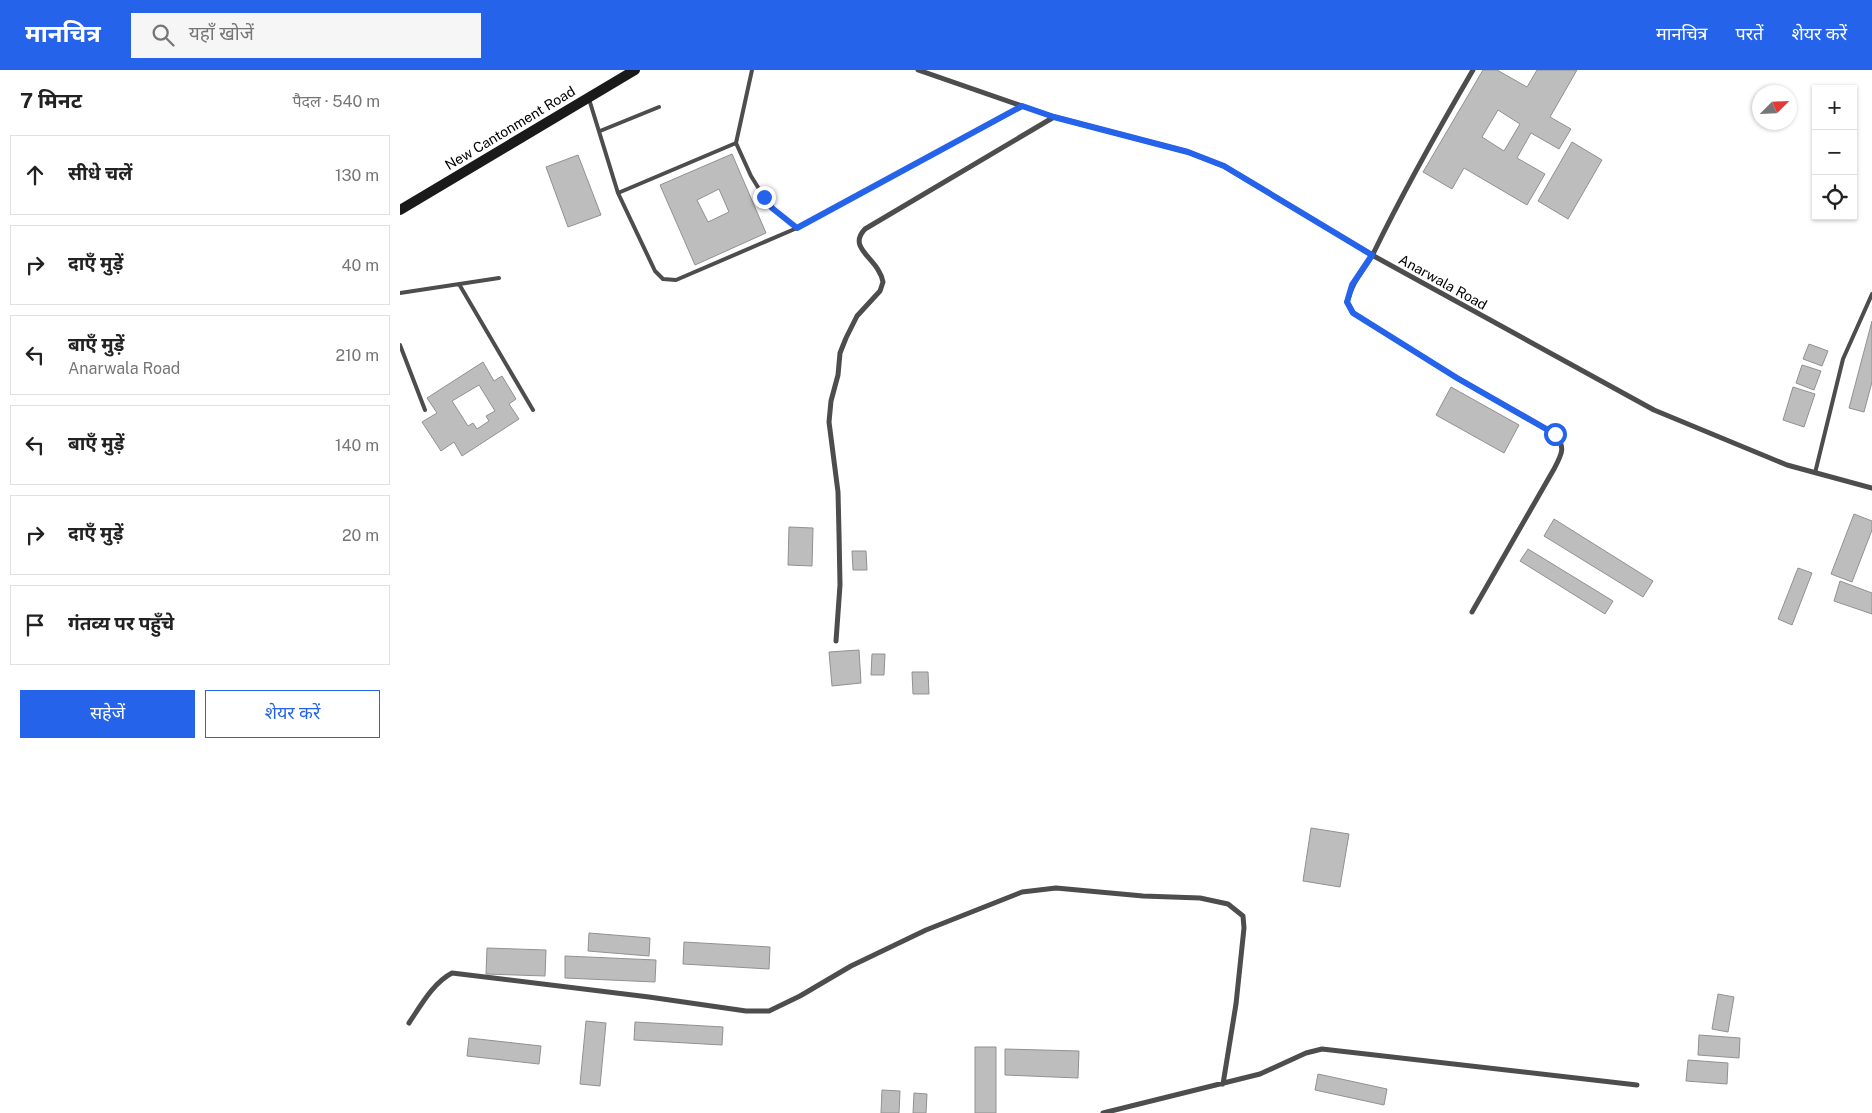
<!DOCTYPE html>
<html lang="hi">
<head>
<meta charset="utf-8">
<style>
  :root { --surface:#fff; --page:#f6f6f6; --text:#222; --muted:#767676; --line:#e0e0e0; --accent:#2563eb }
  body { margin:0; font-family:"Public Sans","Noto Sans Devanagari",sans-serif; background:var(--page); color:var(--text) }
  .controls { position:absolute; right:15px; top:15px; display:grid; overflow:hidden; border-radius:0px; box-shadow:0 1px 4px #0004 }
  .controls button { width:45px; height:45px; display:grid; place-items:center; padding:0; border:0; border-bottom:1px solid var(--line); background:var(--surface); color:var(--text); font:25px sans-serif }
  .compass { position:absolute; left:1352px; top:15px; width:45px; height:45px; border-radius:50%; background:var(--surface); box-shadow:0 1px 4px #0004; rotate:66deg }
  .stop { position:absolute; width:15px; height:15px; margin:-11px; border:4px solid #2563eb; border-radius:50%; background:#fff }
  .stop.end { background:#2563eb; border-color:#fff; box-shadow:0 1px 5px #0008 }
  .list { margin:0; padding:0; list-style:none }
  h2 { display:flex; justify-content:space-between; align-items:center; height:65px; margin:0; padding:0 20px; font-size:21px }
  h2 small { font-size:16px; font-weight:400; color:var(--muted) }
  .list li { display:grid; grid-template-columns:32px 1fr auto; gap:15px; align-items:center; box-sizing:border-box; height:80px; margin:0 10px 10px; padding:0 10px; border:1px solid var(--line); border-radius:0px }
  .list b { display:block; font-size:19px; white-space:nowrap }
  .list p { margin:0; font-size:16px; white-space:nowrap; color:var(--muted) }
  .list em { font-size:16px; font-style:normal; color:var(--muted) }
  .actions { display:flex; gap:10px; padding:15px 20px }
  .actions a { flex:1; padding:11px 0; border:1px solid var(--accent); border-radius:0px; text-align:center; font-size:18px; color:var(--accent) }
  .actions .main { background:var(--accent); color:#fff }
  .icon { flex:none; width:28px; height:28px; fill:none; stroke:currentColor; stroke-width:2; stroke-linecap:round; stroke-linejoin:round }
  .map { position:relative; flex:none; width:1472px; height:1043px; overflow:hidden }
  header { display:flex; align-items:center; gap:30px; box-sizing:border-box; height:70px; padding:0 25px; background:var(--accent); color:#fff }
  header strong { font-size:24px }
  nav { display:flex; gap:28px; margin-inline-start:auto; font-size:18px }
  .search { width:350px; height:45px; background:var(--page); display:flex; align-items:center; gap:12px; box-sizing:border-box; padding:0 18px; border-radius:0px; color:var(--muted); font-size:19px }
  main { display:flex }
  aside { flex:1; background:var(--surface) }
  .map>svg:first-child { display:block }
  .building { fill:#bdbdbd; stroke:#919191; fill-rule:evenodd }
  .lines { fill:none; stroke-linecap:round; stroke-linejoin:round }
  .lane { stroke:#4d4d4d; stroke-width:4 }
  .street { stroke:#4d4d4d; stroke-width:5 }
  .secondary { stroke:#1a1a1a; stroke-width:10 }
  .route { stroke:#2563eb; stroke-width:6 }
  .labels { text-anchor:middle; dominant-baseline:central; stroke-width:4; stroke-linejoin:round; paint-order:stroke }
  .street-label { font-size:14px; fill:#000; stroke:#fff }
</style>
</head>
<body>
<header>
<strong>मानचित्र</strong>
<div class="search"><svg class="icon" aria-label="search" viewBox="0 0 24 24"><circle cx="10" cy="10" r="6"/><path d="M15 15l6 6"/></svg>यहाँ खोजें</div>
<nav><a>मानचित्र</a><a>परतें</a><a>शेयर करें</a></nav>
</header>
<main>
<aside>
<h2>7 मिनट<small>पैदल · 540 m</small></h2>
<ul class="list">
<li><svg class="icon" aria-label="ahead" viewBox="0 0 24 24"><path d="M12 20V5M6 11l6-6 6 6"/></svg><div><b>सीधे चलें</b></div><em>130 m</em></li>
<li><svg class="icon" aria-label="right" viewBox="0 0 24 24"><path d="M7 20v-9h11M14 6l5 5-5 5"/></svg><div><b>दाएँ मुड़ें</b></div><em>40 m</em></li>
<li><svg class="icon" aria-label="left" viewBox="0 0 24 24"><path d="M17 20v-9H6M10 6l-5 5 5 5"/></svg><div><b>बाएँ मुड़ें</b><p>Anarwala Road</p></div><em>210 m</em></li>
<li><svg class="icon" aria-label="left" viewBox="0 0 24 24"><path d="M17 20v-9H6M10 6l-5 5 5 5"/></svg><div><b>बाएँ मुड़ें</b></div><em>140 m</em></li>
<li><svg class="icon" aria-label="right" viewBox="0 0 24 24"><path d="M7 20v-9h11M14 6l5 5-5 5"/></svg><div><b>दाएँ मुड़ें</b></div><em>20 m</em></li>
<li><svg class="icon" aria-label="arrive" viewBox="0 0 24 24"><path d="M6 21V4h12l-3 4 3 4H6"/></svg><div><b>गंतव्य पर पहुँचे</b></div></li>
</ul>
<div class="actions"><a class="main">सहेजें</a><a>शेयर करें</a></div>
</aside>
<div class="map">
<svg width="1472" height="1043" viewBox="0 0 1472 1043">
  <rect width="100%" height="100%" fill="#fff"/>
  <!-- building -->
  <path class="building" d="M1083,0H1097L1127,17L1137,0H1177L1150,47L1171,59L1159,79L1131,63L1117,88L1145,104L1127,135L1064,98L1052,119L1023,102ZM1098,40L1120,54L1104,81L1082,67Z
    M1172,72L1202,90L1168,149L1138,131Z
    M332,84L366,163L295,195L260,115ZM319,119L329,142L308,152L297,130Z
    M178,85L201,145L168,157L146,97Z
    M1472,251V312L1464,342L1449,338Z
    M1409,274L1428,281L1422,296L1403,289Z
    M83,292L94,311L102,306L116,329L109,334L119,349L62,386L54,372L41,381L22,352L37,343L27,328ZM79,315L95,341L86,346L89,351L77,359L73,353L68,356L52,331Z
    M1402,295L1421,301L1414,320L1396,313Z
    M1051,317L1119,355L1104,383L1036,345Z
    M1393,317L1415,324L1404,357L1383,350Z
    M1454,444L1472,451V460L1452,512L1431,504Z
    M1154,449L1253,511L1243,527L1144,466Z
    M389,457L413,458L412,496L388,495Z
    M1128,479L1213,531L1205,544L1120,491Z
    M452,481H466L467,500H453Z
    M1398,498L1412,503L1392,555L1378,549Z
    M1440,511L1472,523V544L1434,531Z
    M459,580L461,613L432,616L429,582Z
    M472,584H485L484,605H471Z
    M512,602H528L529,624H513Z
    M911,758L949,764L940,817L903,811Z
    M189,863L250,868L249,886L188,881Z
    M284,872L370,877L369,899L283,894Z
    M87,878L146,880L145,906L86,904Z
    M165,886L256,890L255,912L165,908Z
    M1318,924L1334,927L1328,962L1312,959Z
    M186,951L206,953L200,1016L180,1014Z
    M235,952L323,957L322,975L234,970Z
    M1299,965L1340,968L1339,988L1298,985Z
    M69,968L141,976L139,994L67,986Z
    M575,977H596V1043H575Z
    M605,979L679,981L678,1008L605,1005Z
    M1288,990L1328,993L1327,1014L1286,1011Z
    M918,1004L987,1019L984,1035L915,1020Z
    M482,1020L500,1021L499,1043H481Z
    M514,1023L527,1024L526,1043H513Z"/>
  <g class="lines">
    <!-- lane -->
    <path class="lane" d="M352,0L336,73L351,106L364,127L372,138L397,158
      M189,29L218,123
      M200,61L259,37
      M336,73L218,123L255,201L263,209L276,210L397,158L623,36
      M59,214L133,340
      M0,223L99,208
      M0,275L25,340
      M1415,403L1443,289L1472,224"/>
    <!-- street -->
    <path class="street" d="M518,0L654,47L788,82L824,96L972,185L1254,340L1387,395L1472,418
      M1072,542L1154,399C1162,384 1166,377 1155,364L1057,308L953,243L947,232C953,209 964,201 974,182C1004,120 1038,60 1073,0
      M436,571L440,515L439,463L438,422L429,352L431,331L438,305L440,283L446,268L457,246L480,221L483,212C479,188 446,179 465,159L654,47
      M9,953C21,935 33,913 52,903L249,927L346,941H369L400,926L451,896L526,860L622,822L656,818L743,826L800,828L828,834L843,846L844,858L836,934L823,1014
      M703,1043L860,1004L906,983L922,979L1237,1015"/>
    <!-- secondary -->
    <path class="secondary" d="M0,140L235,0"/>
  </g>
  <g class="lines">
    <!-- route -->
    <path class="route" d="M364,127L372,138L397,158L622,36L654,47L788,82L824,96L972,185L952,215L947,232L953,243L1057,308L1155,364"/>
  </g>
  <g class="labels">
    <!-- street labels -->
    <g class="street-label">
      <text transform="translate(110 58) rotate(-31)">New Cantonment Road</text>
      <text transform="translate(1043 212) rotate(29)">Anarwala Road</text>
    </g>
  </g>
</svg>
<div class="controls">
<button>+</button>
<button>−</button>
<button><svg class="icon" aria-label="locate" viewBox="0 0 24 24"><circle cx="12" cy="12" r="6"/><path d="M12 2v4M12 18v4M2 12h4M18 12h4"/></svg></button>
</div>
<svg class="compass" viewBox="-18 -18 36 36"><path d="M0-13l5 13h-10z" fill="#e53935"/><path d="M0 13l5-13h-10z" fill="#767676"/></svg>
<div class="stop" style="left:1155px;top:364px"></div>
<div class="stop end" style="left:364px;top:127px"></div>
</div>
</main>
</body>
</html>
